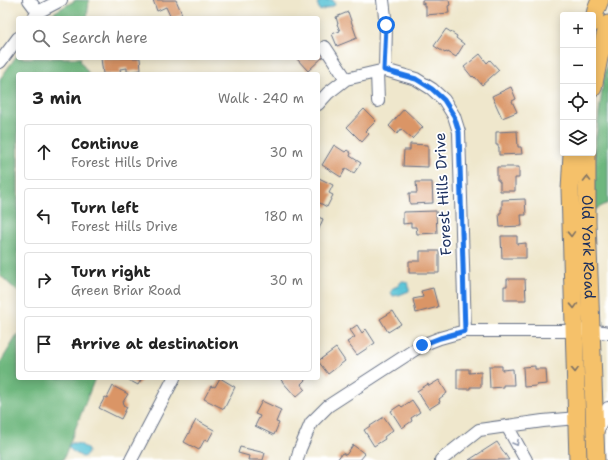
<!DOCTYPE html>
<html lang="en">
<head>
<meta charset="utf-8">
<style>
  :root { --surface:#fff; --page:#f2f2f2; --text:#222; --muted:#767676; --line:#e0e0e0 }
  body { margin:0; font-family:"Shantell Sans",sans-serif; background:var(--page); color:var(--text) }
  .controls { position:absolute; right:12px; top:12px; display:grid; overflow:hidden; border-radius:4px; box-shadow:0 2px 10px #0003 }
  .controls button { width:36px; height:36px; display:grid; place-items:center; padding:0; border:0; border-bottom:1px solid var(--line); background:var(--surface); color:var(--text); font:20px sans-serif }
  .stop { position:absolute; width:12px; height:12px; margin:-9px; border:3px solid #1a73e8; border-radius:50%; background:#fff }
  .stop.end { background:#1a73e8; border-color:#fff; box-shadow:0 1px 4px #0008 }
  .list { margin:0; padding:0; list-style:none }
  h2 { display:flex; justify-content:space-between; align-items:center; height:52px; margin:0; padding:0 16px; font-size:17px }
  h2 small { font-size:13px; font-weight:400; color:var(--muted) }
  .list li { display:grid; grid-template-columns:26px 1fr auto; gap:12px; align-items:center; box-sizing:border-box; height:56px; margin:0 8px 8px; padding:0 8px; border:1px solid var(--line); border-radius:4px }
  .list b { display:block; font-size:15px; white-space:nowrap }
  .list p { margin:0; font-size:13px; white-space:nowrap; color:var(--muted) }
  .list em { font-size:13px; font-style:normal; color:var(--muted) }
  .icon { flex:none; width:22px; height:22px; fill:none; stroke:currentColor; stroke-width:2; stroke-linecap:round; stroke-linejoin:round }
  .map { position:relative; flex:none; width:608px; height:460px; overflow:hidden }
  .search { position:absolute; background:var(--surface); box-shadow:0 2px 10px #0003; left:16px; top:16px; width:304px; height:44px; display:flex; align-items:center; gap:10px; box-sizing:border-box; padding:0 14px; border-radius:4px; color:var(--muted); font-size:15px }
  .panel { position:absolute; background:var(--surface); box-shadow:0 2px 10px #0003; left:16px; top:72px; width:304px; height:308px; border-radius:4px }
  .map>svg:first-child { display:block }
  .forest { fill:#6eb77e; stroke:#44736e }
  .water { fill:#5bc4d7; stroke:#3b7a9a }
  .building { fill:#da9566 }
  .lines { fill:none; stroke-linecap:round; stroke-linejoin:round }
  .minor-casing { stroke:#656f84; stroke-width:14 }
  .highway-casing { stroke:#656f84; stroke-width:19 }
  .minor { stroke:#fff; stroke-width:12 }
  .highway { stroke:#f5c16b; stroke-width:17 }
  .oneway { stroke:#7d7164 }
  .oneway2 { stroke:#8d97ae }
  .route { stroke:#1a73e8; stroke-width:5 }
  .labels { text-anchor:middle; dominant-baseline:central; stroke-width:3.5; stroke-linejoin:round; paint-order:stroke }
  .street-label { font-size:15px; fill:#1b2f5e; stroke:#fff }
</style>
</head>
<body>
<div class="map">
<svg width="608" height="460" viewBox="0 0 608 460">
  <rect width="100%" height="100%" fill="#fff"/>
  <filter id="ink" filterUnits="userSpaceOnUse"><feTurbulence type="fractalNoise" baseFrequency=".025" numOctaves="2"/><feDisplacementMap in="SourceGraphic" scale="8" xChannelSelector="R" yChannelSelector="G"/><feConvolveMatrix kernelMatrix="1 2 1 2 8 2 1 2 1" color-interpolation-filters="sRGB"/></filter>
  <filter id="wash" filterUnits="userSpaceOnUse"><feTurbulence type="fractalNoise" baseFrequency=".012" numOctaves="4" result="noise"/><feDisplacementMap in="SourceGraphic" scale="16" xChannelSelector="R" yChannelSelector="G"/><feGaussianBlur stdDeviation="0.9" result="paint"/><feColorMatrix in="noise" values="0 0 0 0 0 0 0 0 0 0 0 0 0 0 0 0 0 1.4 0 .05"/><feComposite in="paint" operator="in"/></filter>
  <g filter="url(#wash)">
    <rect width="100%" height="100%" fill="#efe7cc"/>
    <!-- forest -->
    <path class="forest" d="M76,0H89L87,18H44Z
      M18,54V58H81L80,61L89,74H18V292L0,275V79Z
      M608,57V203L594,210V152L603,83Z
      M18,334V378H95L63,460H0V363Z"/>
    <!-- water -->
    <path class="water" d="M324,0H333L335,5L320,11L317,3Z
      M402,281C410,281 409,286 409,291L399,295L393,296L391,292L393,288L398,286L400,283Z
      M72,443C80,443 82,445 88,450C88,454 87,456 82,457C79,455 70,450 69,448V445Z"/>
    <g id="blocks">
      <!-- building -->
      <path class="building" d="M153,0H176L182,14L174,18H171L166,7L157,11Z
        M422,0H449L450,5L448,6L449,13L426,15V6H424V3L422,4Z
        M348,12L357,38L337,46L332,34L340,31L337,24H338L336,17Z
        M446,29L457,36L456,38L464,44L456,57L448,52V53L446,52L445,53L434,46Z
        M318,48L325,55L308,71L296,58H318Z
        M480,54L487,63L490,60L499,70L482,85L475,77V78L473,76L472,77L464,67Z
        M101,58H140L141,70L127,72V68L120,69L121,74H103Z
        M511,87L516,99L512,101L517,112L502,118L492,96Z
        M364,109L376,121L366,131L369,134L362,142L347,127Z
        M404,109L423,127L412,139L401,129L397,134L389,126Z
        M517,131L518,147H521L522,154L499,155V147H498V145H496V132Z
        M410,144L428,145V167L403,166L404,150H410Z
        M334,145L345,152L347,150L351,153L350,156L361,163L354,173L346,168L341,177L322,165Z
        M497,167H519V178H515V191H500V182H499V180H497Z
        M319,178L333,185L329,193L333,195L327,207L318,202V180Z
        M416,182H432L433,203L410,204L409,193H417Z
        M525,199L526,215H521L522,226L500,227L499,213H501V209H502V200Z
        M436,211L437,233L417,234L416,227H411V223L403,224V212Z
        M318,217L323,219L318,231Z
        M501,236H517V244L526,243V258H502Z
        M420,251H439V273H409V261H420Z
        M507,279H525L526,300H504V286H507Z
        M433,288L438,307L416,313L413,299L423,297L421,291Z
        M393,311L401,324L388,332L380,319Z
        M357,325L362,333L366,329L375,343L357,355L347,342L355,337L350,330Z
        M336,348L345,361L328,374L318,361Z
        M489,366H502V370L513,369L514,385H503V387L490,388Z
        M535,366V369H546L547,384L536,385V386L524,387L523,367Z
        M457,369H469V373L481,372V387H470V389H457Z
        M125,378H142L138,385Z
        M220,378L235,387L224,409L204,399L211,386L213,387V386L215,387Z
        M283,378H307L301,384L305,389L296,397L281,380Z
        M439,380L447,393L439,399L440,402L429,409L417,391L428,384L429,386Z
        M113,386L128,394L123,402L124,403L123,405L127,407L121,419L99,408L105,397L107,398Z
        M412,400L420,412L411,418L412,421L402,428L391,411L400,405L402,407Z
        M262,401L281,410L276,422L279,423L274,435L255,426L260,416L255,414Z
        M384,417L393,430L384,437L385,439L374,446L364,430Z
        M196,420L214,430L208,441L205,439L199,450L184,442Z
        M497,442L509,460H469Z
        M353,445L365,454L360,460H337L342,453L346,455Z
        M240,447L265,453L263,460H248L249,456L238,453Z"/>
    </g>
  </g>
  <g filter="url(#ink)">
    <use href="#blocks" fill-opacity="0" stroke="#656f84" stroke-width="1"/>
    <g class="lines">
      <!-- minor casing -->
      <g class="minor-casing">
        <path id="minor" d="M29,0L38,12
          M383,0L386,25L385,70L416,79L432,89L444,100L454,116L459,132L465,331
          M33,18L38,12L61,0
          M325,47L346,79
          M0,62L18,38
          M377,72L378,101
          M318,104L328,93L346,79L385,70
          M507,426L526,460
          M596,434L608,408
          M131,460L174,378
          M297,460L300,449L311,423L328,406L422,345L440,338L465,331H562L591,330L608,333
          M441,460L479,430L543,421L577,418"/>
      </g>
      <!-- highway casing -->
      <g class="highway-casing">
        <g id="highway">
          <path d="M593,23L596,10L600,0"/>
          <path d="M593,88L599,58L608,24"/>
          <path d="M572,153L570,190L578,460"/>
          <path id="s1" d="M587,153V222L596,460"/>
        </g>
      </g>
      <!-- minor -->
      <use href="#minor" class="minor"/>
      <!-- highway -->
      <use href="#highway" class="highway"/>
    </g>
    <!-- one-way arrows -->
    <defs><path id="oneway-chevron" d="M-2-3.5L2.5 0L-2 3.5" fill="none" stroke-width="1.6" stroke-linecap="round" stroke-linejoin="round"/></defs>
    <g class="oneway">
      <use href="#oneway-chevron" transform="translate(587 179) rotate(-90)"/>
      <use href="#oneway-chevron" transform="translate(571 234) rotate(88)"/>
      <use href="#oneway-chevron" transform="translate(574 306) rotate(88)"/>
      <use href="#oneway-chevron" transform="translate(575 370) rotate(88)"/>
    </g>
    <use class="oneway2" href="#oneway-chevron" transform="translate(516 443) rotate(60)"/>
  </g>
  <g class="lines" filter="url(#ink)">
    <!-- route -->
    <path class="route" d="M386,25L384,70L416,79L432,89L444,100L454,116L459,132L465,331L440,338L422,345"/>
  </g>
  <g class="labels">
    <!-- street labels -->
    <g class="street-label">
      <text transform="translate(443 194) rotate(-93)">Forest Hills Drive</text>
      <text stroke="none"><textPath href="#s1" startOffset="94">Old York Road</textPath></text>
    </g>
  </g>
</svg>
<div class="controls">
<button>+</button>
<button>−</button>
<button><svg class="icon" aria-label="locate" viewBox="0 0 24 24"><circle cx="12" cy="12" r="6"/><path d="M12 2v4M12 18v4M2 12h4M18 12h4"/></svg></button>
<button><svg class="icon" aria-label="layers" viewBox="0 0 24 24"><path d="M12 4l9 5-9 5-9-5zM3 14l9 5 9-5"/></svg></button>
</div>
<div class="stop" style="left:386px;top:25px"></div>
<div class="stop end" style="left:422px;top:345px"></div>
<div class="search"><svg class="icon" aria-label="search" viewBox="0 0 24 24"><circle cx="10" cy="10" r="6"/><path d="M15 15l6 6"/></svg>Search here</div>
<section class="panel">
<h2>3 min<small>Walk · 240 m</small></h2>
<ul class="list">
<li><svg class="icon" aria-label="ahead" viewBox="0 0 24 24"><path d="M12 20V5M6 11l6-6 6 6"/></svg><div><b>Continue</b><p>Forest Hills Drive</p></div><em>30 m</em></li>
<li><svg class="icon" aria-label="left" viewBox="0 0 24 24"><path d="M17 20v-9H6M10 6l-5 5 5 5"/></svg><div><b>Turn left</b><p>Forest Hills Drive</p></div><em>180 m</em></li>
<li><svg class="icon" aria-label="right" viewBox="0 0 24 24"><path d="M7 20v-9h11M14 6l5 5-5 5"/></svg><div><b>Turn right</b><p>Green Briar Road</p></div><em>30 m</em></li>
<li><svg class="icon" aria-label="arrive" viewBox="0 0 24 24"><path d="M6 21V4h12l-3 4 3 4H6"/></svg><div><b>Arrive at destination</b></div></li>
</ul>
</section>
</div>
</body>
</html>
